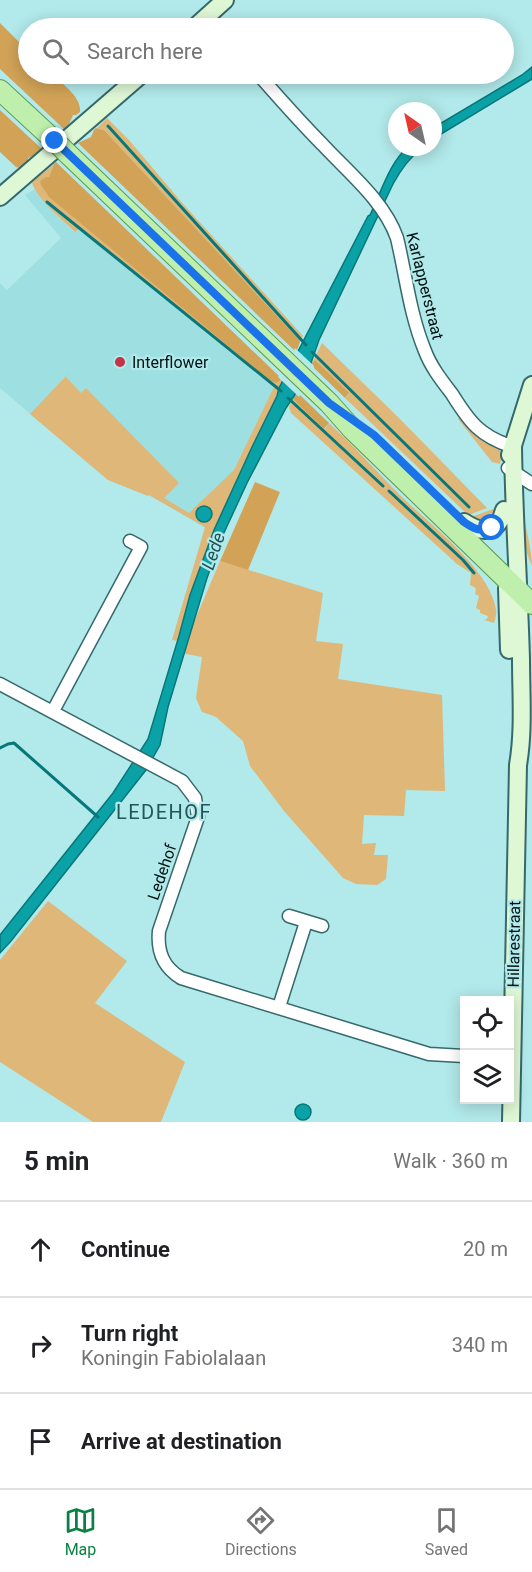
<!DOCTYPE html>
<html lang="en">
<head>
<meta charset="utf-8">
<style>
  :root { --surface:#fff; --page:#f6f6f6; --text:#202124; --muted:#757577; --line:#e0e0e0; --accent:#0b8043 }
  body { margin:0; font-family:Roboto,sans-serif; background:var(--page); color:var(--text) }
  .controls { position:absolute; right:18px; bottom:18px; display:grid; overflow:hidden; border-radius:0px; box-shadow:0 3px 15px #0003 }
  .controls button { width:54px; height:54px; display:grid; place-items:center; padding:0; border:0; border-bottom:2px solid var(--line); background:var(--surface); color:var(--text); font:30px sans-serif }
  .compass { position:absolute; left:388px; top:102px; width:54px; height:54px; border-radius:50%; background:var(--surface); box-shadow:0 3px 15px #0003; rotate:326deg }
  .stop { position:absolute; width:18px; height:18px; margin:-14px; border:4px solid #1a73e8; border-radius:50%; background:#fff }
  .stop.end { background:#1a73e8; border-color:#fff; box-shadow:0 2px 6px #0008 }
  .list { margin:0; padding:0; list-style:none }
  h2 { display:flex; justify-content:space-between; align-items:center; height:78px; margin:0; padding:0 24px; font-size:26px }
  h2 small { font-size:20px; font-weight:400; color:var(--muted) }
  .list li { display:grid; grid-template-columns:39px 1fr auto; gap:18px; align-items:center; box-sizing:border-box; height:96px; padding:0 24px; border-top:2px solid var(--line) }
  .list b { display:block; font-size:22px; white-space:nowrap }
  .list p { margin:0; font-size:20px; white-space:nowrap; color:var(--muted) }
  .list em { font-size:20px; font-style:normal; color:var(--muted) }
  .icon { flex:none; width:33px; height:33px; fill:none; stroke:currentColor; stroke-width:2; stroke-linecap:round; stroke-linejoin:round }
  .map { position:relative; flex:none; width:532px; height:1122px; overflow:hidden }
  .search { position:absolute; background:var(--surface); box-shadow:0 3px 15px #0003; left:18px; right:18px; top:18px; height:66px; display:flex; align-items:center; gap:15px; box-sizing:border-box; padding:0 21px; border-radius:33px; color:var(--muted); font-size:22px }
  .sheet { height:366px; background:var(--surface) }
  nav { display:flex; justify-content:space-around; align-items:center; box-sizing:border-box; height:84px; border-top:2px solid var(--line); background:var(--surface); font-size:16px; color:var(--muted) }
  nav a { display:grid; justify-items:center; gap:3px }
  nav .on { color:var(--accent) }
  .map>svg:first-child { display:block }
  .built { fill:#9ee0e1 }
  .green { fill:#dfb779 }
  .forest { fill:#d2a357 }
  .water { fill:#0aa2a6; stroke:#07777a; stroke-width:1.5 }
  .pier { fill:#b2e9ea }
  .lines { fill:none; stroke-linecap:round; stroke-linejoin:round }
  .stream { stroke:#07777a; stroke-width:3 }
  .street-casing { stroke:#35696b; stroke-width:15 }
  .secondary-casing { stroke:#35696b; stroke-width:20 }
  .primary-casing { stroke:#5f9a52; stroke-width:22 }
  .street { stroke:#fff; stroke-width:12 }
  .secondary { stroke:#def7d5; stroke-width:16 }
  .primary { stroke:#beefac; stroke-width:20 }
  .primary-bridge-casing { stroke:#5f9a52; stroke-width:22; stroke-linecap:butt }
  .primary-bridge { stroke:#beefac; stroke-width:20 }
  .route { stroke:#1a73e8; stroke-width:8 }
  .poi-dot { fill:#c43348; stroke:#b2e9ea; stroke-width:2 }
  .labels { text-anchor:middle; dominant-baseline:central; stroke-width:4.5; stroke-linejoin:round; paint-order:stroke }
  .street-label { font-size:16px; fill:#001213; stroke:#b2e9ea }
  .poi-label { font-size:16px; fill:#001213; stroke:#b2e9ea; text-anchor:start }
  .water-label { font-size:18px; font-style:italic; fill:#1d5254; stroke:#b2e9ea }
  .quarter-label { font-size:20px; letter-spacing:1.5px; fill:#215658; stroke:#b2e9ea }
</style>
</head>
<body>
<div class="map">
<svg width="532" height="1122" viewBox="0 0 532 1122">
  <rect width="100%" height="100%" fill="#b2e9ea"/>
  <!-- built -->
  <path class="built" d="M35,189L55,214L74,232L79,229L277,389L214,530L207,529L149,495L148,496L108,480L0,388V283L7,290L61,238L25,195Z"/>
  <!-- green -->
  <path class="green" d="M107,118L129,140L184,205L303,336L300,342L104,130L97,128Z
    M54,164L49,177L281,380L297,350L299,349L279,388L277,396L252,447L214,530L190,595L178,641L172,640L205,527L149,495L148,496L108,480L30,414L69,373L66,377L81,393L86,388L179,483L164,498L189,513L234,470L274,387L79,229L75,232C62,220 37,198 32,183L39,174L41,175Z
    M322,343L400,419L487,508L471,514L466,513L345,398L349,394L315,360L313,361Z
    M294,396L293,399L325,429L329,423C354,446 376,471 400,495C428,523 491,570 496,610C497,614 495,619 494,623L484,620L487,619L488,616L480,613V610L476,608L479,596L475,594L476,589L474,587L470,585L471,573L457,564L291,413L289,407Z
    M460,417L477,436L496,446L500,450L502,455L500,464L492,462L458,419Z
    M493,509L497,511L489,519L477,523L473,519L474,516Z
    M523,514L524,515C526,532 532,549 532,566C524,549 523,533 523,514Z
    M220,561L323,593L316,641L343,644L338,679L442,695L445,791L406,790L404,816L364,815L362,844L376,843L374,855H388L386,879L377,885L356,884L343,878L284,811L250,766L243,741L216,717L202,712L196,698L202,657L181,653Z
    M48,901L127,961L95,1003L185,1062L161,1122H93L0,1062V960Z"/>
  <!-- forest -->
  <path class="forest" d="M0,23L28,51V74H52C62,84 82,97 80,112L76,115H73L66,131L0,69Z
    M0,110L44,151L28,158V163L20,168L16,167L0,152Z
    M96,128L104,130L299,340L300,342L297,350L295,348L294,350L78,143L91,137L94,130Z
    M56,162L279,376L278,377L281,380L276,383L268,379L49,197L41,185L40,181L46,177H49L54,164Z
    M315,360L349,393L345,398L314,368V366L311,363Z
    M295,393L299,397L300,395L329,423L324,429L295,401L293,399Z
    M255,482L280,492L248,570L220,561Z"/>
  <!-- water -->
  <path class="water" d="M532,67V79L433,139V128L522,75Z
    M408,147H423C409,158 401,169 393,184L319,340L311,363L294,396L286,408L247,483L222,537L207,578L168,707L160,745L146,770L11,941L0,953V935L113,793L148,739L179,636L190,595L214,530L252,447L277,396L279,388L368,216L370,215C380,195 390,161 408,147Z
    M196 514a8 8 0 1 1 16 0a8 8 0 1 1-16 0Z
    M295 1112a8 8 0 1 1 16 0a8 8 0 1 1-16 0Z"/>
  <!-- pier -->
  <path class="pier" d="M296,349L313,365L297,395L280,379Z"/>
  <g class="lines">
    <!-- stream -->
    <path class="stream" d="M108,126L306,345
      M47,202L281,391
      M312,352L469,507
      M288,398L383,486
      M389,491L463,560L474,573
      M0,748L8,744L14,743L98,817"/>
    <!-- street casing -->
    <g class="street-casing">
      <path id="street" d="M206,18L216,28
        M258,74C279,98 300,122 323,145C349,173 384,201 397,238C406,276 410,315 425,351C431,367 442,381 452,394C470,423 480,436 513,447
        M508,468L532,484
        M0,684L182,781L195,798L198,817L159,931C157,952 163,967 181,978L429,1054L464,1056
        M53,711L141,547L130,541
        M289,916L322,926
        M279,1007L306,922"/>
    </g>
    <!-- secondary casing -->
    <g class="secondary-casing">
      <path id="secondary" d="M194,28L225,0
        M0,197L142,74
        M510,455L532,385
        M464,522C482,534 498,534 504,510
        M507,588L509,650
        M511,1122L518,765C524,730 521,695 521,659C519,589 514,518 513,447"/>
    </g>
    <!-- primary casing -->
    <g class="primary-casing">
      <path id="primary" d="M0,90L55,141
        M67,153L329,403L352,429L532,604"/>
    </g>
    <!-- street -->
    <use href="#street" class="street"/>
    <!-- secondary -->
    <use href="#secondary" class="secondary"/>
    <!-- primary -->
    <use href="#primary" class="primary"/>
    <!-- primary-bridge casing -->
    <g class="primary-bridge-casing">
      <path id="primary-bridge" d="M55,141L67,153"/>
    </g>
    <!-- primary-bridge -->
    <use href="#primary-bridge" class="primary-bridge"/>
  </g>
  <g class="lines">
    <!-- route -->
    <path class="route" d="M55,141L329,403L374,435L464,522C474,529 480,532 492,528"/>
  </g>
  <!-- markers -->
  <circle class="poi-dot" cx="120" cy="362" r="6"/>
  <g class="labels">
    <!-- street labels -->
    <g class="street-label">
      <text transform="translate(425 286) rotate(76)">Karlapperstraat</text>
      <text transform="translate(162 872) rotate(-71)">Ledehof</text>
      <text transform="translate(514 944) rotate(-89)">Hillarestraat</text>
    </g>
    <!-- poi labels -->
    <g class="poi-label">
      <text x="132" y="362">Interflower</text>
    </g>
    <!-- water labels -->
    <g class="water-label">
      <text transform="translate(213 551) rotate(-71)">Lede</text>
    </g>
    <!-- quarter labels -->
    <g class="quarter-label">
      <text x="164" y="812">LEDEHOF</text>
    </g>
  </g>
</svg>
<div class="controls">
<button><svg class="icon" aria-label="locate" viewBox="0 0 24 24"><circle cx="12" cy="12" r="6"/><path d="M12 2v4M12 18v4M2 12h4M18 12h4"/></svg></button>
<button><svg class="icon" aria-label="layers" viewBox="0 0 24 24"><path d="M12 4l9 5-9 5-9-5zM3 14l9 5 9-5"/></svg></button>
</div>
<svg class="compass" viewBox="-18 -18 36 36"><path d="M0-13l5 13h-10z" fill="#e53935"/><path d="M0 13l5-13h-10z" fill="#757577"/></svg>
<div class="stop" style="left:492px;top:528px"></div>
<div class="stop end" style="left:55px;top:141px"></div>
<div class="search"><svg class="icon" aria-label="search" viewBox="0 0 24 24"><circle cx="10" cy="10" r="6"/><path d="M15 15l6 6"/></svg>Search here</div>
</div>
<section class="sheet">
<h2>5 min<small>Walk · 360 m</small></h2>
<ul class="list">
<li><svg class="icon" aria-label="ahead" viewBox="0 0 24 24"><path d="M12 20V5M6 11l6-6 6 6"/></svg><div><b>Continue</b></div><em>20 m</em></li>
<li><svg class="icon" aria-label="right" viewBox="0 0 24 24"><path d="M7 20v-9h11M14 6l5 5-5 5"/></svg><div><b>Turn right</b><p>Koningin Fabiolalaan</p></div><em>340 m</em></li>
<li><svg class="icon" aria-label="arrive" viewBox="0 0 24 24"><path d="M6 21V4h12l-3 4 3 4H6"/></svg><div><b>Arrive at destination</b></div></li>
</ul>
</section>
<nav>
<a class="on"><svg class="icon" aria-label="map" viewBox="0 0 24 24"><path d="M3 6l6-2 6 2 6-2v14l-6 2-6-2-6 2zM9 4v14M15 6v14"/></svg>Map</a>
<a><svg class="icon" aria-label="directions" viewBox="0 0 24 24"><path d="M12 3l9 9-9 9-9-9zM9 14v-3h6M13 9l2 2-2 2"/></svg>Directions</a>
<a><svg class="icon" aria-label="saved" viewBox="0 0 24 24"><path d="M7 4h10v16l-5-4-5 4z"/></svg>Saved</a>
</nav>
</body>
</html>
